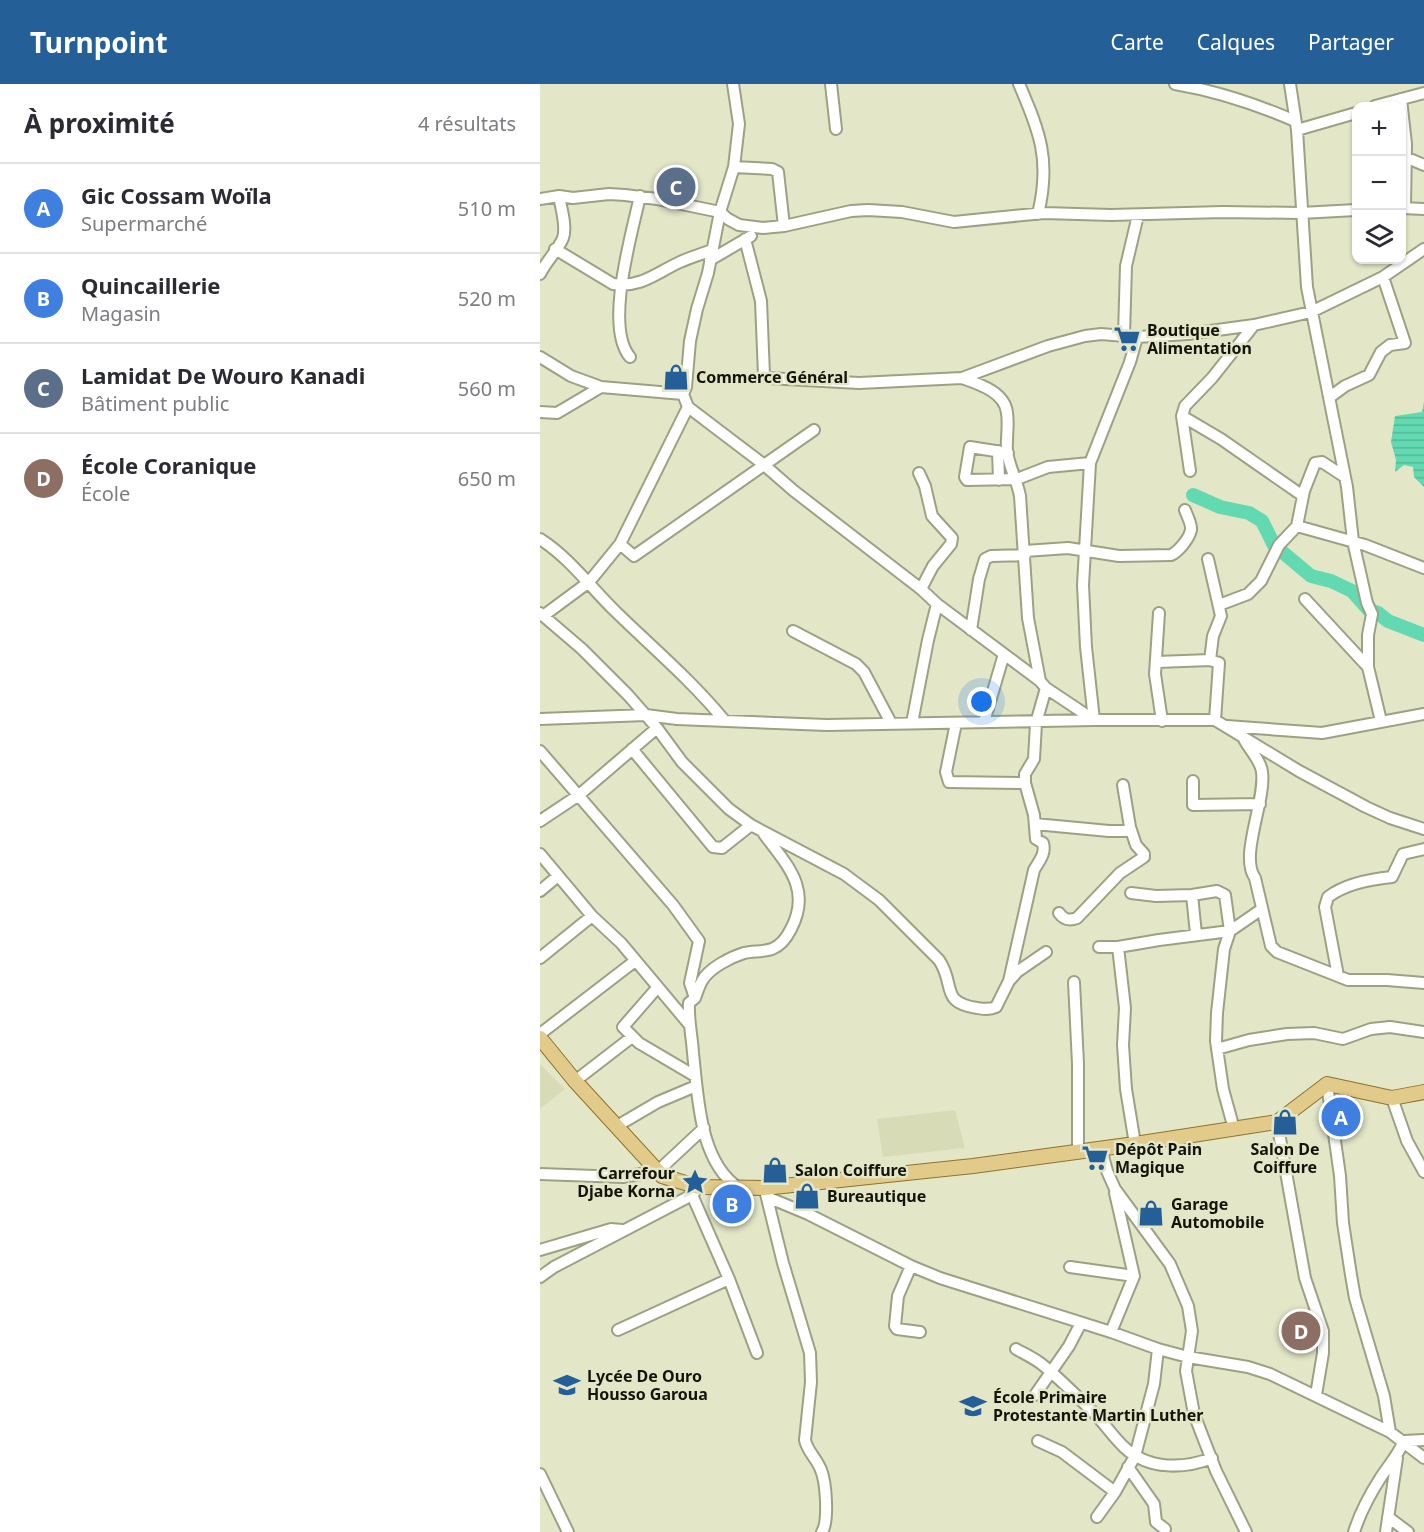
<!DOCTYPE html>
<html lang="fr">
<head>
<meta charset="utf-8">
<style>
  :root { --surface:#fff; --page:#f2f2f3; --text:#2b2b33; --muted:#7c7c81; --line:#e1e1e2; --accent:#246097 }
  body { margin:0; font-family:"Noto Sans",sans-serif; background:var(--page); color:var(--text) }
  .controls { position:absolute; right:18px; top:18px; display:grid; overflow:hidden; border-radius:12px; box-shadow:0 2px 4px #0004 }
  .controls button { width:54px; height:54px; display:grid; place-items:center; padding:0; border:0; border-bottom:2px solid var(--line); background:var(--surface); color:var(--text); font:30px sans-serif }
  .you { position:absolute; left:442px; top:618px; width:21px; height:21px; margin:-15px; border:4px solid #fff; border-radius:50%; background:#1a73e8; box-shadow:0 0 0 9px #1a73e833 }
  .badge { display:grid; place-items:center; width:39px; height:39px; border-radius:50%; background:var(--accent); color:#fff; font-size:20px; font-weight:700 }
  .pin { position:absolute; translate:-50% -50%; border:3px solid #fff; box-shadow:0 2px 6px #0006 }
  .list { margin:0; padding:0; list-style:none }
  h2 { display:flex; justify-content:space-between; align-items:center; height:78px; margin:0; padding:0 24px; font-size:26px }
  h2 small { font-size:20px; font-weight:400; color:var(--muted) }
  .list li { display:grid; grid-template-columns:39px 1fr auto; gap:18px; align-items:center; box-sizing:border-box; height:90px; padding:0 24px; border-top:2px solid var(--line) }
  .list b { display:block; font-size:22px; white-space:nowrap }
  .list p { margin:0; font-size:20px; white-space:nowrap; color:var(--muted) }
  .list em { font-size:20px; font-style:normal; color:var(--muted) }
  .icon { flex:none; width:33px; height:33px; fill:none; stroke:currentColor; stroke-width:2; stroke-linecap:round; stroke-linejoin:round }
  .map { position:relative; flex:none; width:884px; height:1448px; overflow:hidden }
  header { display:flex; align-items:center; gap:36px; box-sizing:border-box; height:84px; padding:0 30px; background:var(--accent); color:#fff }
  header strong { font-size:28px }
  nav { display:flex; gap:33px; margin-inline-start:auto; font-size:21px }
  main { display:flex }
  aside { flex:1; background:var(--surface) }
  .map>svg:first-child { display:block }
  .built { fill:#d7dcb6 }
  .water { fill:url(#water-rules) }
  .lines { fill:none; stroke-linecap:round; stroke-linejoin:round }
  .river { stroke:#63d9b1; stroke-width:14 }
  .minor-casing { stroke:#9da184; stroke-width:14 }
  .major-casing { stroke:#8e732b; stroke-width:16 }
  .minor { stroke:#fff; stroke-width:10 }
  .major { stroke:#e2ca8b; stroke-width:14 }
  .labels { text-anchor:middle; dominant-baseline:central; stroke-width:5; stroke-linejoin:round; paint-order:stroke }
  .poi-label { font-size:16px; font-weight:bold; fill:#14150a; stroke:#e3e7c8; text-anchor:start }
</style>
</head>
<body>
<header>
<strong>Turnpoint</strong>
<nav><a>Carte</a><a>Calques</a><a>Partager</a></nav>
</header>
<main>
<aside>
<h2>À proximité<small>4 résultats</small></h2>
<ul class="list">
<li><span class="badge" style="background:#3f7fe0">A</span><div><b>Gic Cossam Woïla</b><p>Supermarché</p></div><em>510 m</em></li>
<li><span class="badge" style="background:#3f7fe0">B</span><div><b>Quincaillerie</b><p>Magasin</p></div><em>520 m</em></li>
<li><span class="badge" style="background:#5c6f8a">C</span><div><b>Lamidat De Wouro Kanadi</b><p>Bâtiment public</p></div><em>560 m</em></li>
<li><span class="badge" style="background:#8d6e63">D</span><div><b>École Coranique</b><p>École</p></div><em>650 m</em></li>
</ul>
</aside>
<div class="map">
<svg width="884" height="1448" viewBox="0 0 884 1448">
  <defs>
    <pattern id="water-rules" width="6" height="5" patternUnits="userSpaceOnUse" patternTransform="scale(1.5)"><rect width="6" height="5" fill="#63d9b1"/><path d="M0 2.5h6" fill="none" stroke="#55b997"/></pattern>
  </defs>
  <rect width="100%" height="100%" fill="#e3e7c8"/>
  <!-- built -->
  <path class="built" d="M0,980L25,1005L0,1025Z
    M415,1026L425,1064L343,1073L337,1035Z
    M123,1095L151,1102L146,1114L137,1121L123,1114Z"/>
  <!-- water -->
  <path class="water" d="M884,318V403L874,393L873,383L864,381L855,388L856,376L851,358L855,332L882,328Z"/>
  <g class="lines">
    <!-- river -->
    <path class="river" d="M653,411L680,423L709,429L722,437L734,461L771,492L791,497L812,507L829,526L838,529L848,537L884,551"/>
    <!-- minor casing -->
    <g class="minor-casing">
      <path id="minor" d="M193,0L199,40L194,83L180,128L168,189L157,225L150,257L146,303L143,310L148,323L223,380L254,407L381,505L397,520L500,597L506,604L554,636
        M291,0L296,45
        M479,0C500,48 511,77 498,130
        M635,0C677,7 716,20 755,37
        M750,0L757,46L767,203L807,403L813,457L827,519L832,530L828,551V583L841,637
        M861,15L866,60L865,123
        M835,22L884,9
        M757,46L816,29
        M865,73L884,81
        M194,83L232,85L238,88L244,142
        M0,115L19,112L33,114L69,110L85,111L117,115L180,128L188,135L199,141L223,144L244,142L311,127L328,126L362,128L414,138L504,129L571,131L683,128L761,129L816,126
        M862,124L884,125
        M205,155L221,217L224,291L228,294L319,299L422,294L508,262L545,252L561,250L597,253L648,250L714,241L771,228L843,193L884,165
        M15,165L73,200C101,204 116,189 140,178C151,173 162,170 172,166
        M170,176L211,152
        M0,190C5,179 20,163 23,154C27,142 21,124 19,112
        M584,251L586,182L598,131
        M0,273L31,292L61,303L143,310
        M90,273C64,243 92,149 100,112
        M422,294C439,300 465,308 467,329C469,342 466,354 467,367C469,383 477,396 480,412L488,534L500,597
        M790,313L805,302L829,291L841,268L850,261L865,259L843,193
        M0,328L17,329L61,303
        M642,332L681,355L763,412
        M458,367L459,396
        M468,369L430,363L425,393L427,396L477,395L508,383L550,379
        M650,387L642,332L645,322L672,294L714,241
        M379,389L385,402L392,432L412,454L411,460L393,482L381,505
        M757,442L825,461L884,484
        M0,455C30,474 51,504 76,528C113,564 151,596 184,636
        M80,460L94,472L274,346
        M485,467L528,464L579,472L631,471C638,468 649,455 651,446C652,440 647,432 645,426
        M668,475L681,532L673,552L670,576
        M765,515L828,583
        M679,521L708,510L721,497L739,461L757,442L764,407L775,379L782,378L805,393
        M0,529L42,565L88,611L117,644L142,678L189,725L211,741L304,790L339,816L399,876C416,901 399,918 437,924C444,925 449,926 456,923L469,897L494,786C499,777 506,770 503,759L496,755L494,731L485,699V690L494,675L496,639L506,604
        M619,529L615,590L622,637
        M3,532L49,498L80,460L148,323
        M431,546L439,495L445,475L451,472L485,471
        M253,547L316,580L324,588L351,639
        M617,578L670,576L679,579L675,636
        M0,635L106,631L137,635L287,641L554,636H675L759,687L826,723L850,734L884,745
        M554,636L546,563L543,501L550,379L590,278L597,253
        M444,638L464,570
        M372,639L388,556L397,520
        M416,639L406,688L409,698L485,699
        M687,642L782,649L884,630
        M704,655C709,665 721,677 722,688C726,717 699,772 715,794L731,862L737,868L808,896H847L884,899
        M92,665L173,763L182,764L211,741
        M0,667L133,821L159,857L150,899L155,914L149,919C148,936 152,952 153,969C158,1012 159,1078 199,1104
        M653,697V721L720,720
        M0,737L39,711L117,644
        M495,740L569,747H591
        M0,770L52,832L81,859L148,939
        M0,807L18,792
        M591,809L616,812L652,811L677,807L685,811L690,847L684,865L677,929L676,957L683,1005L694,1045
        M652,811L656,850
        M519,829C524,836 529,837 537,834L580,789L604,773V770L596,761L590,743L583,701
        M559,863H578L619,856L690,847L722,825
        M578,863L585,924L583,961L586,1005L595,1060
        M0,874L52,832
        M798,892L785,823L788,813C805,800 831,795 852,793L863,770L884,765
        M469,897L477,888L506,868
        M534,898L538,980V1068
        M117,904L83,943L99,959L155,992
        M155,914C157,909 159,902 162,897C169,884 191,873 204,869C213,867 223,868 232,865C240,862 247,853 251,845C272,805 247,781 224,750
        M0,950L95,877
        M677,965L709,956L747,950L774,949L803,955L831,945L850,943L884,948
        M35,997L92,953
        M787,1000L800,1092L803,1139L811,1191L815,1214L844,1312L850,1348
        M852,1014L867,1057L884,1088
        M737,1038L765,1194L783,1247V1269L776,1311
        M77,1042L118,1018L156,1002
        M561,1065L567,1087L575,1105L630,1180L648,1222L652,1247L646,1287L654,1330L676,1387L706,1448
        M0,1090L83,1093L118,1087L164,1044
        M226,1110L243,1179L270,1269L271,1298L265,1356C267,1367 277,1375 281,1386C286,1398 289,1437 282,1448
        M152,1111L189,1195L217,1269
        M227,1113L268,1130L371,1182L400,1194L571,1248L618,1265L648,1273L708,1283L730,1290L850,1348L884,1374
        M0,1166L71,1145L82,1146
        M371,1182L358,1212L355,1242L357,1245L380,1248
        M530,1183L594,1192
        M0,1193L14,1183L152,1111L159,1103
        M78,1246L189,1195
        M571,1248L594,1192L575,1109
        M476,1265C485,1270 496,1275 504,1282C521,1296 538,1313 554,1329C565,1340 574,1354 585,1364C609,1386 644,1385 672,1374
        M495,1311L529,1262L541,1239
        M498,1357L522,1368L575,1408
        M864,1357L884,1356
        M588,1383L614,1420L616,1438L625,1445
        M0,1390L28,1448
        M557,1433L575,1408L595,1372L614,1300L618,1265
        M848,1433L868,1448
        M814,1448C820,1429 830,1410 841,1393C849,1381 858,1371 864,1357
        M846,1448L857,1374"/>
    </g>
    <!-- major casing -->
    <g class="major-casing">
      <path id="major" d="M0,954L35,997L122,1092L159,1103L224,1104L433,1082L595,1060L737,1038L787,1000L852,1014L884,1008"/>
    </g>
    <!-- minor -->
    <use href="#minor" class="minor"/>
    <!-- major -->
    <use href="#major" class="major"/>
  </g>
  <!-- icons -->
  <defs>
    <g id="supermarket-bare" transform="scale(2.07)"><path d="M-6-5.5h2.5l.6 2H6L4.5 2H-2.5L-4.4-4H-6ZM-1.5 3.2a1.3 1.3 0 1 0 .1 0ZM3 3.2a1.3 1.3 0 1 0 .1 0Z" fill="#246097" stroke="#e3e7c8" stroke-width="2.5" paint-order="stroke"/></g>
    <g id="shop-bare" transform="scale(2.07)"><path d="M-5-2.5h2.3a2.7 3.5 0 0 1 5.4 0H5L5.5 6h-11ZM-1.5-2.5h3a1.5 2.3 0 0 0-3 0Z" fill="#246097" stroke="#e3e7c8" stroke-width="2.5" paint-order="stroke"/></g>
    <g id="sight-bare" transform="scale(2.07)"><path d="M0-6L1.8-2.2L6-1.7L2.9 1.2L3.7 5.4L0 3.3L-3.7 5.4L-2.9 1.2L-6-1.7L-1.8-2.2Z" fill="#246097" stroke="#e3e7c8" stroke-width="2.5" paint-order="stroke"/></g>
    <g id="school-bare" transform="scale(2.07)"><path d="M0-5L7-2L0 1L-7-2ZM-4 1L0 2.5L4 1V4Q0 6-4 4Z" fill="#246097" stroke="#e3e7c8" stroke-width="2.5" paint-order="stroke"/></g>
  </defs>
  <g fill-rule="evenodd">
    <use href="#supermarket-bare" x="587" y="255"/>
    <use href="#shop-bare" x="136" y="293"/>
    <use href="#shop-bare" x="745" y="1038"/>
    <use href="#supermarket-bare" x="555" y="1074"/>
    <use href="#shop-bare" x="235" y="1086"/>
    <use href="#sight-bare" x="155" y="1098"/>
    <use href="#shop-bare" x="267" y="1112"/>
    <use href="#shop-bare" x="611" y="1129"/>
    <use href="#school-bare" x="27" y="1301"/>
    <use href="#school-bare" x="433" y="1322"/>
  </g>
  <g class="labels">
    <!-- poi labels -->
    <g class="poi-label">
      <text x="607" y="246">Boutique<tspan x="607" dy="18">Alimentation</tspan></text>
      <text x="156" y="293">Commerce Général</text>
      <text x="575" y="1065">Dépôt Pain<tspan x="575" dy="18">Magique</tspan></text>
      <text x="745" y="1065" text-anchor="middle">Salon De<tspan x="745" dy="18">Coiffure</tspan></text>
      <text x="255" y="1086">Salon Coiffure</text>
      <text x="135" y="1089" text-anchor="end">Carrefour<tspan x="135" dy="18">Djabe Korna</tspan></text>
      <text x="287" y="1112">Bureautique</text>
      <text x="631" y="1120">Garage<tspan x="631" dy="18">Automobile</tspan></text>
      <text x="47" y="1292">Lycée De Ouro<tspan x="47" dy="18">Housso Garoua</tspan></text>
      <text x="453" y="1313">École Primaire<tspan x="453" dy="18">Protestante Martin Luther</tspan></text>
    </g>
  </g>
</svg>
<div class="controls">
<button>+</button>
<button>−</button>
<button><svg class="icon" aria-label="layers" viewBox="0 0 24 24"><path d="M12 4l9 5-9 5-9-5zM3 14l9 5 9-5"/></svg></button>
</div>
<div class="you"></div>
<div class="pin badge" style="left:801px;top:1033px;background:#3f7fe0">A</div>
<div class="pin badge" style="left:192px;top:1120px;background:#3f7fe0">B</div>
<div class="pin badge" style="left:136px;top:103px;background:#5c6f8a">C</div>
<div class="pin badge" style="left:761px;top:1247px;background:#8d6e63">D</div>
</div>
</main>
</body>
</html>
